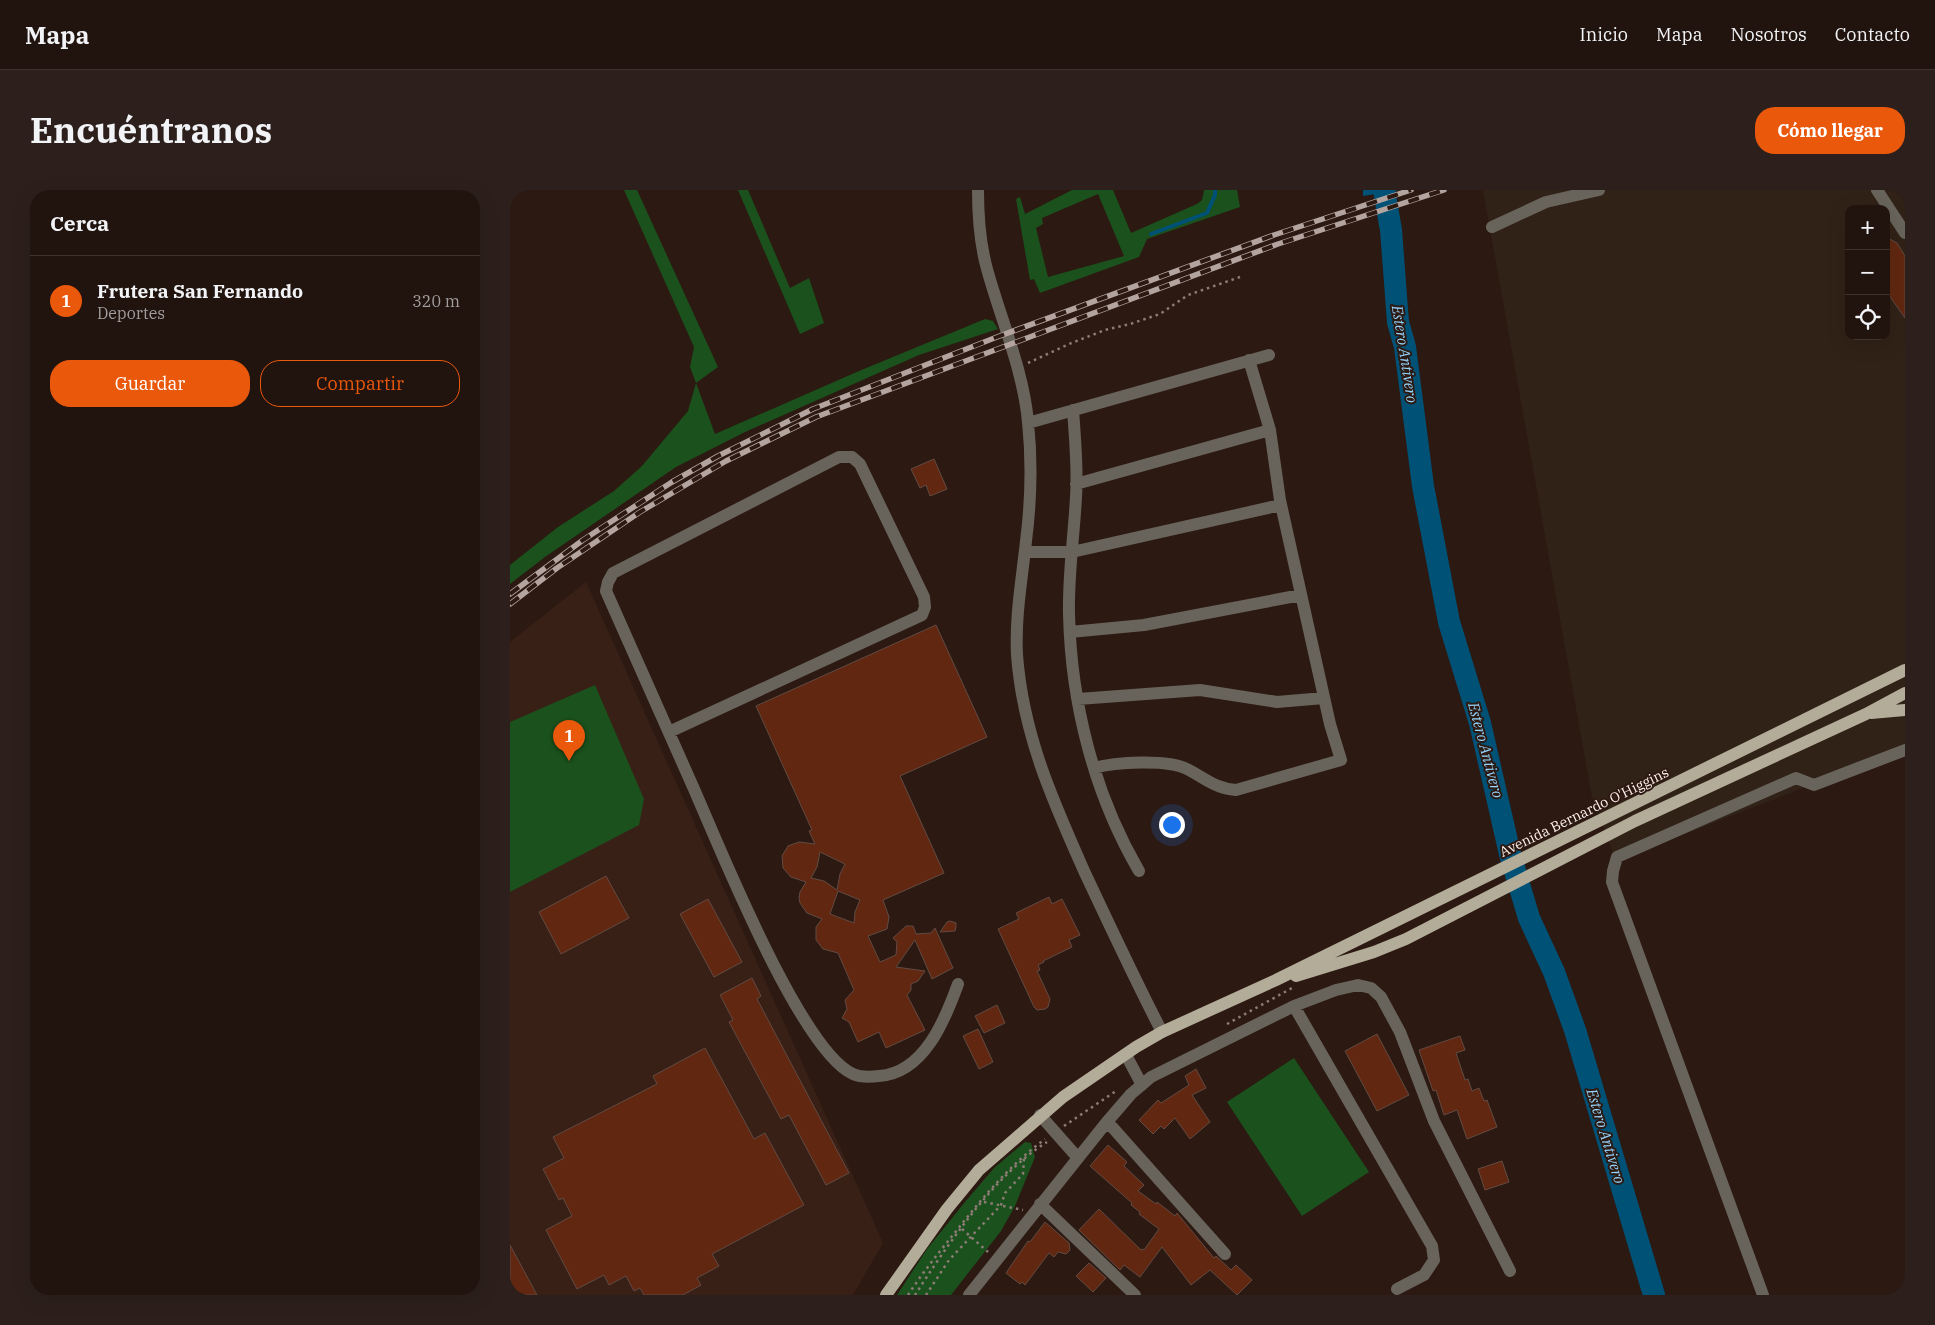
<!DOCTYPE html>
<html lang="es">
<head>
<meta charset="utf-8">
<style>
  :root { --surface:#21130e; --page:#2d201c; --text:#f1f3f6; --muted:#a29e9e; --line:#3e322e; --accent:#ea580c }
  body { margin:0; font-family:"IBM Plex Serif",serif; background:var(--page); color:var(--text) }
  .controls { position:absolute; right:15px; top:15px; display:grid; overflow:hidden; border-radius:10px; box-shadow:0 5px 20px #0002 }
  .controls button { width:45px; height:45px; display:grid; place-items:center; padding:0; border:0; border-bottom:1px solid var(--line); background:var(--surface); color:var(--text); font:25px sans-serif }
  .you { position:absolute; left:661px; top:634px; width:18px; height:18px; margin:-12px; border:4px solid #fff; border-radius:50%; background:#1a73e8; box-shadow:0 0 0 8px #1a73e833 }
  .badge { display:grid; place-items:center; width:32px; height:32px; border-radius:50%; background:var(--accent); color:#fff; font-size:16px; font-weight:700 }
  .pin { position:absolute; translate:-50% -41px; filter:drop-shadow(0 1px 2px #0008) }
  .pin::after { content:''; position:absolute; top:26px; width:18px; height:15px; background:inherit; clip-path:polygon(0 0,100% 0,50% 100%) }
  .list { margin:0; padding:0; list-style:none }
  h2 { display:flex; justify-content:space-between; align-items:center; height:65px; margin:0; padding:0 20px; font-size:21px }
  h2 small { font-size:16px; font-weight:400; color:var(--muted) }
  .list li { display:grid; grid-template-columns:32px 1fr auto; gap:15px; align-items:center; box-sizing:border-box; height:90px; padding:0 20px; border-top:1px solid var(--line) }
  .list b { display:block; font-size:19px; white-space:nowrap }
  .list p { margin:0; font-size:16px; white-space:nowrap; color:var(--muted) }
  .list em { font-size:16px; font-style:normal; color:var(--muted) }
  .actions { display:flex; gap:10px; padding:15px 20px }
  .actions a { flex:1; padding:11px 0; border:1px solid var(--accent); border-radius:20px; text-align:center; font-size:18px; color:var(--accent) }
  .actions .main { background:var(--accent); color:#fff }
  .icon { flex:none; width:28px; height:28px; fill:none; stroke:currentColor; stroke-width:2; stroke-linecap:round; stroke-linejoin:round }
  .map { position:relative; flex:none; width:1395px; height:1105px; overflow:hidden; border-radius:20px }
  header { display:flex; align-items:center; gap:30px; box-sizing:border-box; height:70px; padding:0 25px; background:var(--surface); border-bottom:1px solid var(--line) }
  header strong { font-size:24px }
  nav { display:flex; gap:28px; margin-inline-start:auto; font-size:18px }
  .intro { display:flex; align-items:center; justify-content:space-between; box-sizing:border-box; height:120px; padding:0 30px }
  h1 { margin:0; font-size:35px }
  .button { padding:12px 22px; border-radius:20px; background:var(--accent); color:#fff; font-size:18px; font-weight:700 }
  main { display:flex; gap:30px; padding:0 30px }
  aside { flex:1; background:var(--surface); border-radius:20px; box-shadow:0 5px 20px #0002 }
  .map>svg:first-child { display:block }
  .commercial { fill:#312217; fill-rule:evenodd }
  .built { fill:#392017 }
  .green { fill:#1b511c; fill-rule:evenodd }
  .water { fill:#005176 }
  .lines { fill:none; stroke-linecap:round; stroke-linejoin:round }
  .stream { stroke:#005176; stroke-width:4 }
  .river { stroke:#005176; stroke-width:22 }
  .building { fill:#612710; stroke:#614b43; fill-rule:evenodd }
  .path { stroke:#8d7c76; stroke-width:2.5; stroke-dasharray:2.5 4; stroke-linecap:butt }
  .minor { stroke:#68645b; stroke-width:12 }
  .major { stroke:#b3ac99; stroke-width:12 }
  .rail-casing { stroke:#b4a49f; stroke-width:5.5 }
  .rail { stroke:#2c1912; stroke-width:4; stroke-dasharray:11; stroke-linecap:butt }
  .labels { text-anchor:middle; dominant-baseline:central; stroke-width:4; stroke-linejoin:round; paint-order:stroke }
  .street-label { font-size:14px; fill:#fff1ec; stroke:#2c1912 }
  .water-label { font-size:15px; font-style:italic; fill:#96d6fe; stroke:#2c1912 }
</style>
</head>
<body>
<header>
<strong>Mapa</strong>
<nav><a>Inicio</a><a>Mapa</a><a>Nosotros</a><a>Contacto</a></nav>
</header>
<div class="intro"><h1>Encuéntranos</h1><a class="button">Cómo llegar</a></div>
<main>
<aside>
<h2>Cerca<small></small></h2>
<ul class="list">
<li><span class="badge">1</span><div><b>Frutera San Fernando</b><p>Deportes</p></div><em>320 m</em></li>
</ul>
<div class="actions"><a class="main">Guardar</a><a>Compartir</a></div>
</aside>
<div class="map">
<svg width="1395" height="1105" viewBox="0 0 1395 1105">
  <rect width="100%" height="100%" fill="#2c1912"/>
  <!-- commercial -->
  <path class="commercial" d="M973,0H1395V558L1106,671L1082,607ZM1339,19H1376V146H1339Z"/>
  <!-- built -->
  <path class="built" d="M76,392L373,1053L343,1105H0V452Z"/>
  <!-- green -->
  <path class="green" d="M114,0H127L208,177L186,193L205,244L349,181L475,129L483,131L488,139L409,165L235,242L166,277L35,367L0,394V375L48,337L104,301L132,276L178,221L186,193L180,177L184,157Z
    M228,0H238L280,98L299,88L314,133L290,144Z
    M562,0H603L621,43L687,14L692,10L694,0H727L730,17L637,49L629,67L530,103L524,89L520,90L506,9L510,7L515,24ZM588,4L614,66L538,87L526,38L533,34L532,28Z
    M85,495L134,609L129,635L0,702V532Z
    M784,868L859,982L792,1026L717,912Z
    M515,952L521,953L525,967L505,1016L491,1041L441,1105H387L417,1059L455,1012L484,978Z"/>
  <!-- water -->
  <path class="water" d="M853,0H889L853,6Z"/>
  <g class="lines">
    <!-- stream -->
    <path class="stream" d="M641,44L697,23L705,5V0"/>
    <!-- river -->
    <path class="river" d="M874,0L881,40L888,132L895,157L913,296L939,432L970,533L1000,664L1019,728L1044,782L1065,840L1144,1105"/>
  </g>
  <!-- building -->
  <path class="building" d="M1376,47L1387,53L1395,66V128L1376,101Z
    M424,269L437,299L420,306L416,295L410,298L401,279Z
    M426,435L477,547L390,586L434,683L373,710L379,727L377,739L358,746L370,772L386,765L387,752L383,748L396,736H403L406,744L421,743L425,738L443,778L422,789L405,750L386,777L415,781L408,791L401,794V800L397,805L415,840L376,858L369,842L348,852L339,832L332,828L337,819L335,810L344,800L328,763L313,759L306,750V737L312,729L297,723L290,713L289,708L290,702L296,692L281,687L273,678L272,666L278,656L289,652L305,654L299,641L302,640L246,516ZM310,662L335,674L330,684L327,700L314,691L301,688L307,677ZM328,701L350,710L345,722L344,733L320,724Z
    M96,686L119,728L51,764L29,722Z
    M539,707L542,714L552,709L570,745L559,750L562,757L533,771L534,772L528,775L530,780L527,781L540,809L538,817L535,819L527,820L524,817L488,739L509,729L506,723Z
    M198,709L232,772L204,787L170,724Z
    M440,731L446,733V737L445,741L430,742L437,732Z
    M242,788L251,806L247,809L339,983L316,995L279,925L271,929L219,832L223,830L210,805Z
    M487,815L495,833L474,843L465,826Z
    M468,839L483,872L469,879L453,846Z
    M867,844L899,905L867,921L835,861Z
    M950,846L955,860L946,863L955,890L958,889L962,901L969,898L974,911L977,910L987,937L957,949L947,920L934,925L926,900L923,901L909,860Z
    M195,858L244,949L255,943L294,1015L202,1064L209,1076L187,1088L191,1095L173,1105H134L130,1098L124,1101L116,1086L99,1095L94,1085L67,1099L36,1040L62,1026L53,1008L49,1010L33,979L54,968L43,947L147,894L143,886Z
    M686,879L696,898L682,905L700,932L680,949L665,928L654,939L651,936L643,944L629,930L648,910L651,913L679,895L675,886Z
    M598,955L617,972L614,976L634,995L628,1001L646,1014L647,1012L665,1026L667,1023L704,1068L706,1066L721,1080L726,1075L742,1090L727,1105L700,1080L681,1095L652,1057L630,1087L614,1075L610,1080L569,1040L589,1019L631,1060L633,1059L634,1060L649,1039L629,1024L630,1022L621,1015L622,1013L580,976Z
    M992,971L999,992L975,1000L968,979Z
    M535,1032L559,1053L560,1060L556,1064L548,1062L544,1067L539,1063L515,1095L512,1092L510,1094L496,1083L518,1051L520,1052Z
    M0,1055L27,1105H0Z
    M579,1073L596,1088L583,1102L566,1086Z"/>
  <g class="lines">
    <!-- path -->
    <path class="path" d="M518,173L559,154L595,140L620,134L650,124L678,105L733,86
      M717,834L782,798
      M554,936L606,901
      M474,1012L513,1020
      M452,1039L478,1062
      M398,1105C413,1082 430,1061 447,1040C473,1007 501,974 535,949
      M405,1105C438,1054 485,984 537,952
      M416,1105L439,1070L491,1015L495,1003L513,984L514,968"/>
    <!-- minor -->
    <path class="minor" d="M468,0C468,26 470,54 477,79C491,130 513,179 518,232C522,271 521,312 516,351C512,389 505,426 507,465C513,545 543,611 575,683C600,736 625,790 652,842
      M1367,0L1395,43
      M982,37L1036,12L1089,0
      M563,220C565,249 568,278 566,307C564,346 558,385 559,424C561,513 584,604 629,681
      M518,233L759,165
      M566,294L760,240
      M515,362H562L771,315
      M560,442L634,435L791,405
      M568,509L690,500L767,512L814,508
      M159,542L412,425L415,417L414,407L350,274L342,267H329L103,383L98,392L96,401C125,467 155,533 184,599C209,656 291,861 343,884C350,887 361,887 369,886C414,883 435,830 448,794
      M584,578C605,572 657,569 677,579C695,588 704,598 726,600L831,570L820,534L770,310L760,240L739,170
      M784,816L922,1056L924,1070L914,1085L887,1099
      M616,865L632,895
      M530,925L568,968
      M596,933L603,938L715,1064
      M530,1014L625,1105
      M459,1105L596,933L621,904L641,887L784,816L826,800L848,795L861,798L871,807L890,842L924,931L1000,1081
      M1253,1105L1102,692L1103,681L1107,667L1286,588L1304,595L1395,560"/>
    <!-- major -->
    <path class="major" d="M1361,523L1395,520
      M786,786L864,762L896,749L1125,631L1356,524L1395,503
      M376,1105L437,1019L469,980L553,907L626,857L652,842L766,790L1395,480"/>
    <!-- rail casing -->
    <g class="rail-casing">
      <path id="rail" d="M0,404L73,350L162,292L208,266L303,219L487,147L764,45L901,0
        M0,414L47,378L130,322L216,271L306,227L768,54L934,0"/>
    </g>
    <!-- rail -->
    <use href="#rail" class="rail"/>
  </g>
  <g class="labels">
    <!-- street labels -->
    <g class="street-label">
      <text transform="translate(1074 622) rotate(-26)">Avenida Bernardo O'Higgins</text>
    </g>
    <!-- water labels -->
    <g class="water-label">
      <text transform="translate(895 164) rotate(81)">Estero Antivero</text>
      <text transform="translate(976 560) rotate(75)">Estero Antivero</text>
      <text transform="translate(1096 946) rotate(73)">Estero Antivero</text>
    </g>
  </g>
</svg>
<div class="controls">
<button>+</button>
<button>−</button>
<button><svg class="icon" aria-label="locate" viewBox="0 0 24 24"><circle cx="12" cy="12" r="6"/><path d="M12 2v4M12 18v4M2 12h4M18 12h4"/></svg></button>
</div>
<div class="you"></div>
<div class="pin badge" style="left:59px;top:571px">1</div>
</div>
</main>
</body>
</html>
